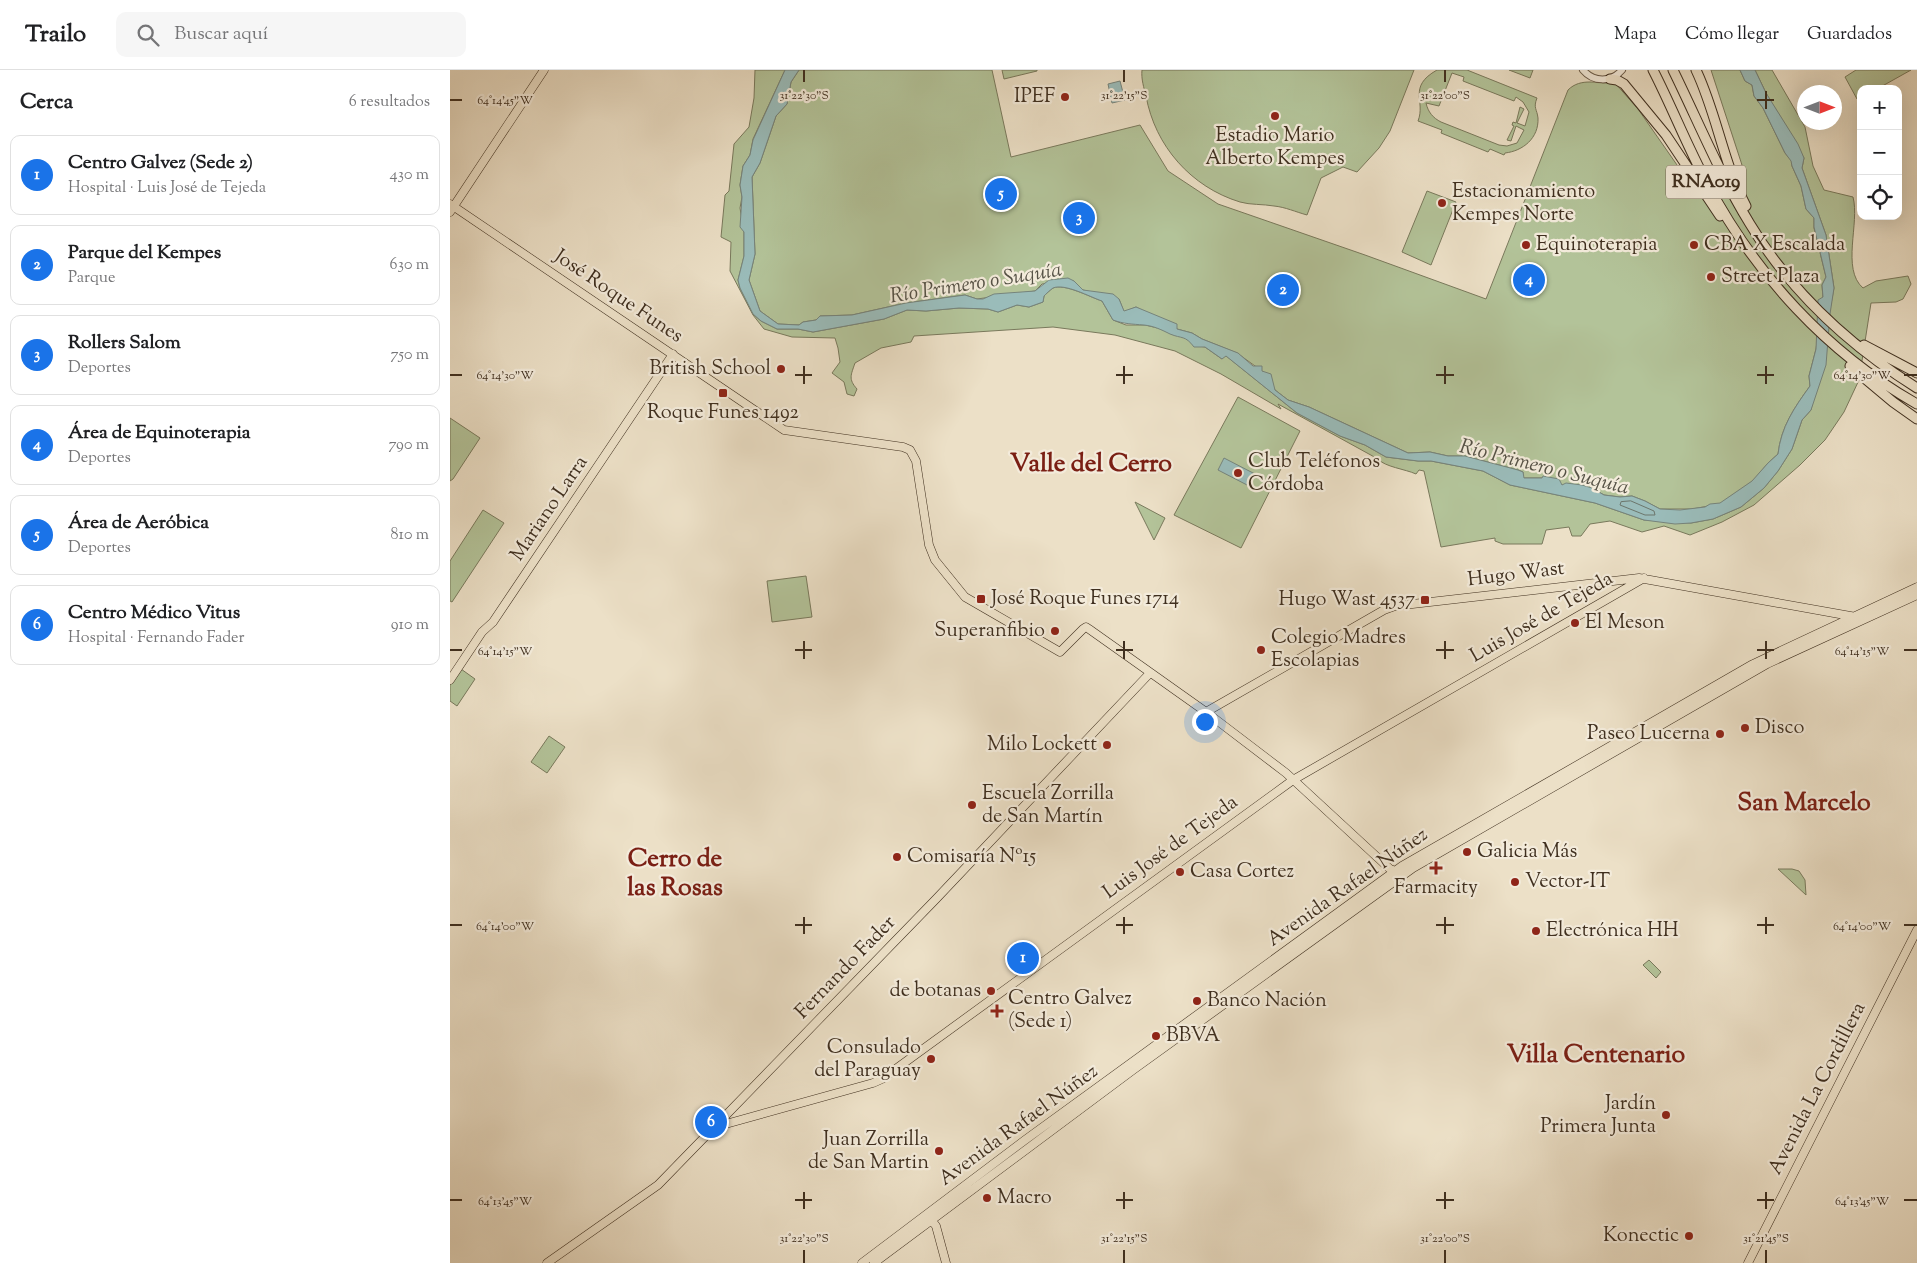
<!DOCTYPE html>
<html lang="es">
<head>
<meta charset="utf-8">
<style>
  :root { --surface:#fff; --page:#f6f6f6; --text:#202124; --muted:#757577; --line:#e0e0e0; --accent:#1a73e8 }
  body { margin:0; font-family:"Sorts Mill Goudy",serif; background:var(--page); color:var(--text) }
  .controls { position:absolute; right:15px; top:15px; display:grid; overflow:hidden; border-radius:10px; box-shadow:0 5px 20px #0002 }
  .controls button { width:45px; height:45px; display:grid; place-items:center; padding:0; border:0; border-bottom:1px solid var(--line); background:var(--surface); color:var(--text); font:25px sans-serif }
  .compass { position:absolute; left:1347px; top:15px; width:45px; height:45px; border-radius:50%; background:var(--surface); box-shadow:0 5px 20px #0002; rotate:90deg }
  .you { position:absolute; left:754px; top:651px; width:18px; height:18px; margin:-12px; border:4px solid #fff; border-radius:50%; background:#1a73e8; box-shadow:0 0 0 8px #1a73e833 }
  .badge { display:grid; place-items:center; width:32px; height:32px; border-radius:50%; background:var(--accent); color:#fff; font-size:16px; font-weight:700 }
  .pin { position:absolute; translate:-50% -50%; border:2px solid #fff; box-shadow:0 1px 5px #0006 }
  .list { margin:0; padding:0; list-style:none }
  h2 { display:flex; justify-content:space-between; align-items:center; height:65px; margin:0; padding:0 20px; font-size:21px }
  h2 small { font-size:16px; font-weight:400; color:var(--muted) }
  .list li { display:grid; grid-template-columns:32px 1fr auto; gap:15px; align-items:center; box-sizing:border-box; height:80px; margin:0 10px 10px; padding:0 10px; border:1px solid var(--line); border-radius:10px }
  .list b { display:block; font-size:19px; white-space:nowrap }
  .list p { margin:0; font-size:16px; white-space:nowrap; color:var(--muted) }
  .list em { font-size:16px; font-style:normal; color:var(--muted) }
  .icon { flex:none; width:28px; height:28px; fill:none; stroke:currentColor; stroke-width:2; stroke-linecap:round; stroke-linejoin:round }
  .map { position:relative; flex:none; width:1467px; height:1193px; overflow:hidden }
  header { display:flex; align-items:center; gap:30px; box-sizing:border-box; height:70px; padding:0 25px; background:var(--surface); border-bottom:1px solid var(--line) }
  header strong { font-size:24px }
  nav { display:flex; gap:28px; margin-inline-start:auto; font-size:18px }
  .search { width:350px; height:45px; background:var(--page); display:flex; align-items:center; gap:12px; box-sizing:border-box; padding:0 18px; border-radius:10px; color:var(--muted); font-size:19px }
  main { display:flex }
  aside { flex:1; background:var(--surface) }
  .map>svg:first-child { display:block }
  .green { fill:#b3c399; stroke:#79795c; fill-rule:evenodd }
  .water { fill:#9abcba; stroke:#76847c }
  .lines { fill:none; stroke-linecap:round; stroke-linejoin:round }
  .shore { stroke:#6c766c; stroke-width:1 }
  .minor-casing { stroke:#6a5b49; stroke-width:8 }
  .major-casing { stroke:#3f2f1f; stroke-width:9 }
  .highway-casing { stroke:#3f2f1f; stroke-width:11 }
  .minor { stroke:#f3ebdb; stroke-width:6 }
  .major { stroke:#ece0c7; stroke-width:8 }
  .highway { stroke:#ece0c7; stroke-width:9 }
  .ticks { fill:none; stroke:#3f2f1f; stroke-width:2 }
  .poi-dot { fill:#8f2418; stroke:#f3ebdb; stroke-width:2 }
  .labels { text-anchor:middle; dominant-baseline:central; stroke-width:4.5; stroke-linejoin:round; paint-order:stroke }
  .shield { fill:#f3ebdb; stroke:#756757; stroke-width:1 }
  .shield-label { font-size:19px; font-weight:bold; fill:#3f2f1f }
  .poi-label { font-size:20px; fill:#3f2f1f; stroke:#f3ebdb; text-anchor:start }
  .street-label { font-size:20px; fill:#3f2f1f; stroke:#f3ebdb }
  .water-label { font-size:21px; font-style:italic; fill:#565246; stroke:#f3ebdb }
  .district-label { font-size:25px; font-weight:bold; fill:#7a1f14; stroke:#f3ebdb }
  .ticks-label { font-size:12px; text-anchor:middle; fill:#3f2f1f; stroke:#f3ebdb; stroke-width:4.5; stroke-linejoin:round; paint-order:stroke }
</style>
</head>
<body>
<header>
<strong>Trailo</strong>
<div class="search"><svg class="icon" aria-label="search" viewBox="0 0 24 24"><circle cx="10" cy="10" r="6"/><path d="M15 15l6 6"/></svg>Buscar aquí</div>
<nav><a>Mapa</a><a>Cómo llegar</a><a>Guardados</a></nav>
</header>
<main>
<aside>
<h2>Cerca<small>6 resultados</small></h2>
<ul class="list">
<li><span class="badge">1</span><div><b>Centro Galvez (Sede 2)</b><p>Hospital · Luis José de Tejeda</p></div><em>430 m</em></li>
<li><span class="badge">2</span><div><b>Parque del Kempes</b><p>Parque</p></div><em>630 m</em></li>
<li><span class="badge">3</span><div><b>Rollers Salom</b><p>Deportes</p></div><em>750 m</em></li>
<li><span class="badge">4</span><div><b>Área de Equinoterapia</b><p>Deportes</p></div><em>790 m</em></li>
<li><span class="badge">5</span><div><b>Área de Aeróbica</b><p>Deportes</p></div><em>810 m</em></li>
<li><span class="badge">6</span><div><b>Centro Médico Vitus</b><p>Hospital · Fernando Fader</p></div><em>910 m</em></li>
</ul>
</aside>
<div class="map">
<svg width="1467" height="1193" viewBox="0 0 1467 1193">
  <rect width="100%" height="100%" fill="#ece0c7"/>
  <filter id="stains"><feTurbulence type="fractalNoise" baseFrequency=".004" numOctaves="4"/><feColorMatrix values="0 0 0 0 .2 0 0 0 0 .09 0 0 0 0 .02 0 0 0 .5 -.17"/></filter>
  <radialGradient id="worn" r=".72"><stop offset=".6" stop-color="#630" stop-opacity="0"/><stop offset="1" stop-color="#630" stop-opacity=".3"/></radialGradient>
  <!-- green -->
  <path class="green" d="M305,0H335L303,69L300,85L293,96L290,115L292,127L290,138L294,162V186L288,210L290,218L303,244L311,251L327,259H348L363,262L434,249L457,240L476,241L509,238L538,239L548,242L567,235L579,237L593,232L594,226C596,224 600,220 603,218C614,213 640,227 652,231L663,250L676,255H695L712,259L722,264L738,268L749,276L755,277L772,289L775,285L847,343L890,366L915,375L936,387L968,391H981L1033,401L1060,415L1145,433L1194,450L1241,453L1263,449L1291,437L1314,418L1328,401L1342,379L1352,350L1361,340L1384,218L1376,165L1352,98L1354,88L1316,23L1305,0H1322L1355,57L1363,96L1374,120L1403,127C1410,153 1391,199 1413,218L1426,211L1458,206L1461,214L1453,229L1446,232L1421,233L1409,310L1394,342L1375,370L1350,395L1304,435L1272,452L1240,465L1214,456L1192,462L1160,451L1140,454L1131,466H1122L1119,457L1096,460L1092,474H1053L1045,471V468L991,477L974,401L969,400L966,404C955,399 935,397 928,389L828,334L831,339L771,304L725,281L665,265L603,257L464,266L461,272L431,278L405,293C401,305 398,309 407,319L404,326L397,324L394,312L382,303L390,292L388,278L385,268L342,267L314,259L303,245L280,201L281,172L271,167L275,125L279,121L284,74L299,57L304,28Z
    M349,0H542L561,87L690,55L718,101L768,134L915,185L1036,229L1118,20C1131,7 1148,14 1165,13L1188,39L1241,115L1292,95L1261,0H1290L1295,11L1302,15L1304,26L1313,38L1335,83L1342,91V96L1351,116L1356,139L1364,148V158L1376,207L1372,215L1373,228L1366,279L1359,306L1360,316C1344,338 1331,357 1328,384L1318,393L1303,411L1270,434L1242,439H1210L1195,431L1182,426L1170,427L1154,425L1142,418L1111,415L1092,408H1073V402L1068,400L1015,386H998L980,382L958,383L859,337L838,330L825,320L812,301L787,283L752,269L742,263L727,259L686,237L674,242L669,229L633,220L624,211L592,214L585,221L527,229L515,225L456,233L402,245L370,246L366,250L353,252L349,255L328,254L310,241L299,210L305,184L302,107L310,93L326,46L337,34L341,12Z
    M552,0H587V1L554,9Z
    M692,0H964L940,61L929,78L907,102L893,97L871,108L857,145C846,142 835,137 824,136C813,134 800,135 790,132C741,117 705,76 696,26C694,18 691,9 692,0Z
    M987,0H1017L1087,28C1083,38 1087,39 1088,48C1089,68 1073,81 1055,83L1054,85L1040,79L1038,82L991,63L992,60L968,51C976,31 957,17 987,0ZM1002,3L1014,7L1013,11L1064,31L1066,27L1073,32L1079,42L1075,56L1067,53L1074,39L1070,37L1066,53L1063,52L1062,55L1064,56L1057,70L1061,71L1066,56L1074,60L1067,73L1057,76L1049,75L991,52C983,48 978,42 976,33L989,36Z
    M1059,0H1083L1080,8Z
    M1406,0H1461L1427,19H1411V27L1407,29L1395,7Z
    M977,121L1006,132L981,195L952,182Z
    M788,327L850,361L791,478L724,445Z
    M0,348L30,368L3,409L0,411Z
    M685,432L715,448L704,470Z
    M33,440L54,453L2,532L0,531V491Z
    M356,506L362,547L322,552L317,511Z
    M11,599L25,609L7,636L0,631V615Z
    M99,666L115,677L97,703L81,692Z
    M1328,799H1342L1349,801L1355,810L1356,825Z
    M1199,890L1211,902L1206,908L1193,895Z"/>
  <!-- water -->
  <path class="water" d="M335,0H349L341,12L337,34L326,46L310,93L302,107L305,184L299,210L310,241L328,254L349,255L353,252L366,250L370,246L402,245L456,233L515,225L527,229H533L544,224L585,221L599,210L618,208L624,211L633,220L663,224L669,229L674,241L686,237L727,254V259L742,263L752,269L788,283L803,296H812V301L821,304L825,320L838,330L859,337L958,383L980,382L998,386H1015L1068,400L1073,402L1074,408H1092L1093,406L1109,409L1112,415L1116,413L1132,415L1142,418L1154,425L1170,427L1182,426L1195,431L1210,439L1230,440L1255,437L1260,434L1270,433L1302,411L1318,393L1328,384C1331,357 1344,338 1360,316L1359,306L1366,279L1368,230L1373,227L1372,215L1376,207L1364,157V148L1356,139L1351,116L1342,96L1341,91L1335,83L1313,38L1304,26L1302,15L1295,11L1290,0H1305L1316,23L1348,74L1354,88L1352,98L1376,165L1384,218L1380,244L1376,295L1361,340L1352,350L1342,379L1328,401L1314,418L1291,437L1263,449L1241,453L1225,454L1194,450L1145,433L1060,415L1033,401L981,391H968L936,387L915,375L890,366L847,343L776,286L772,289L755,277H744C735,265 732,269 720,264C712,260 704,256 694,255C682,254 674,254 663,250L652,231C640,227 615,213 603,218C600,220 596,224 594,226L593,232L579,237L567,235L548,242L538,239L509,238L476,241L457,240L434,249L363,262L348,259H327L311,251L303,244L290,218L288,210L294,186V162L290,157L292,127L290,115L293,96L300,85L303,70Z
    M670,11L675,30L662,33L658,14Z
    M774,388L805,404L799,416L768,400Z"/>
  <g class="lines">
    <!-- shore -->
    <path class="shore" d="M1181,431L1204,441L1205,445H1195L1170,435L1171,432Z"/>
    <!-- minor casing -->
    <g class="minor-casing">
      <path id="minor" d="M1133,0C1143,12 1161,13 1172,0"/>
    </g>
    <!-- major casing -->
    <g class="major-casing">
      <path id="major" d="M0,134L334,360L453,377L460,380L466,391L479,475L485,490L515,527L610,582L633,559L636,557L639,559L756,642L836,703L940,799L953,804
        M0,142L94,0
        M0,610L32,562L43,552L223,284
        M756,642L934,540L945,536L1189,508L1406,547
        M265,1057L423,1013L432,1009L843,710L1194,508
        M482,1151L486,1156L496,1193
        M97,1193L208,1115L486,829L700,603
        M412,1193L575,1070L952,796L1303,594L1467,517
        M424,1193L683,1000L963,798L1317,594L1467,525
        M1298,1193L1467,860"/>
    </g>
    <!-- highway casing -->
    <g class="highway-casing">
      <path id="highway" d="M1203,0C1222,37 1237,76 1257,113C1305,204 1377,283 1467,334
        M1223,0C1248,51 1270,105 1300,154C1341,222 1400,276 1467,318
        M1246,0C1267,44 1273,93 1296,136
        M1160,9L1167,10L1174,14L1216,65L1270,146
        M1414,275L1467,303
        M1400,296L1443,332L1467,349"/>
    </g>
    <!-- minor -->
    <use href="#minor" class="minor"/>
    <!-- major -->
    <use href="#major" class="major"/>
    <!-- highway -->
    <use href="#highway" class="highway"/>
  </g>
  <!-- ticks -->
  <path class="ticks" d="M354,0V12M674,0V12M995,0V12M1316,21V39M0,30H12M1307,30H1324M354,296V314M674,296V314M995,296V314M1316,296V314M0,305H12M345,305H362M666,305H683M986,305H1004M1307,305H1324M1454,305H1467M354,571V589M674,571V589M995,571V589M1316,571V589M0,580H12M345,580H362M666,580H683M986,580H1004M1307,580H1324M1454,580H1467M354,847V864M674,847V864M995,847V864M1316,847V864M0,855H12M345,855H362M666,855H683M986,855H1004M1307,855H1324M1454,855H1467M354,1122V1139M674,1122V1139M995,1122V1139M1316,1122V1139M0,1130H12M345,1130H362M666,1130H683M986,1130H1004M1307,1130H1324M1454,1130H1467M354,1180V1193M674,1180V1193M995,1180V1193M1316,1180V1193"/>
  <!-- markers -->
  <g class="poi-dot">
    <circle cx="615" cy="27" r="5"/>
    <circle cx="825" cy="46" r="5"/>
    <circle cx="992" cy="133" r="5"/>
    <circle cx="1076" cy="175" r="5"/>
    <circle cx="1244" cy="175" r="5"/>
    <circle cx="1261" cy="207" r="5"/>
    <circle cx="331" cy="299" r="5"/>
    <rect x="268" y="318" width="10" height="10" rx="2.5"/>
    <circle cx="788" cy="403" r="5"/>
    <rect x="526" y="524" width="10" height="10" rx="2.5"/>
    <rect x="970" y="525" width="10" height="10" rx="2.5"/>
    <circle cx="1125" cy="553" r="5"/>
    <circle cx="605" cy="561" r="5"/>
    <circle cx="811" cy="580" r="5"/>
    <circle cx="1295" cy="658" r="5"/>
    <circle cx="1270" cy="664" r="5"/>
    <circle cx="657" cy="675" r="5"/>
    <circle cx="522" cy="735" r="5"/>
    <circle cx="1017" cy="782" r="5"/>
    <circle cx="447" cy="787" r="5"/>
    <path d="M983.5 790.5h5v5h5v5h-5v5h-5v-5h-5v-5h5z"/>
    <circle cx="730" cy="802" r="5"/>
    <circle cx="1065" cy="812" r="5"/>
    <circle cx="1086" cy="861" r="5"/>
    <circle cx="541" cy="921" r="5"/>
    <circle cx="747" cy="931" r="5"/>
    <path d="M544.5 933.5h5v5h5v5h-5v5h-5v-5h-5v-5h5z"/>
    <circle cx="706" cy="966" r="5"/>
    <circle cx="481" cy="989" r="5"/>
    <circle cx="1216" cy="1045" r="5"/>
    <circle cx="489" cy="1081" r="5"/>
    <circle cx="537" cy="1128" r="5"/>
    <circle cx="1239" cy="1166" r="5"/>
  </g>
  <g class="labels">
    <!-- shield labels -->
    <rect class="shield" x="1216" y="95.5" width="80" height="33" rx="4"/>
    <g class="shield-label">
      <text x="1256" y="112">RNA019</text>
    </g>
    <!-- poi labels -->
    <g class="poi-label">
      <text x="605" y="27" text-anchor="end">IPEF</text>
      <text x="825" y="66" text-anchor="middle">Estadio Mario<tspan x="825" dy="23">Alberto Kempes</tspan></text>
      <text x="1002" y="122">Estacionamiento<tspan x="1002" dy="23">Kempes Norte</tspan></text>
      <text x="1086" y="175">Equinoterapia</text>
      <text x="1254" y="175">CBA X Escalada</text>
      <text x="1271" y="207">Street Plaza</text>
      <text x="321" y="299" text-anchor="end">British School</text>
      <text x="273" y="343" text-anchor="middle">Roque Funes 1492</text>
      <text x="798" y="392">Club Teléfonos<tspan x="798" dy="23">Córdoba</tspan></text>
      <text x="541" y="529">José Roque Funes 1714</text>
      <text x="965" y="530" text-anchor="end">Hugo Wast 4537</text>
      <text x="1135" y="553">El Meson</text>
      <text x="595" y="561" text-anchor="end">Superanfibio</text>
      <text x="821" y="568">Colegio Madres<tspan x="821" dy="23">Escolapias</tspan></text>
      <text x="1305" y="658">Disco</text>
      <text x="1260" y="664" text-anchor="end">Paseo Lucerna</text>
      <text x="647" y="675" text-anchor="end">Milo Lockett</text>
      <text x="532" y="724">Escuela Zorrilla<tspan x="532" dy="23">de San Martín</tspan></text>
      <text x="1027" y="782">Galicia Más</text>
      <text x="457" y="787">Comisaría Nº15</text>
      <text x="740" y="802">Casa Cortez</text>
      <text x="1075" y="812">Vector-IT</text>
      <text x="986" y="818" text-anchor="middle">Farmacity</text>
      <text x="1096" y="861">Electrónica HH</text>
      <text x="531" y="921" text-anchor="end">de botanas</text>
      <text x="558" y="929">Centro Galvez<tspan x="558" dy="23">(Sede 1)</tspan></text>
      <text x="757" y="931">Banco Nación</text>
      <text x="716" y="966">BBVA</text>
      <text x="471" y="978" text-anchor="end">Consulado<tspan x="471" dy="23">del Paraguay</tspan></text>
      <text x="1206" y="1034" text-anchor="end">Jardín<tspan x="1206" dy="23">Primera Junta</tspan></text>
      <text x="479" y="1070" text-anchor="end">Juan Zorrilla<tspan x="479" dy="23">de San Martin</tspan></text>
      <text x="547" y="1128">Macro</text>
      <text x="1229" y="1166" text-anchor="end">Konectic</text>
    </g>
    <!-- street labels -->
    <g class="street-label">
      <text transform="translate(168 227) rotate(34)">José Roque Funes</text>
      <text transform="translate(100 439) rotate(-56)">Mariano Larra</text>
      <text transform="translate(1066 505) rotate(-7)">Hugo Wast</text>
      <text transform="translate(1092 548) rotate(-30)">Luis José de Tejeda</text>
      <text transform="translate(721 778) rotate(-36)">Luis José de Tejeda</text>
      <text transform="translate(898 818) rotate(-35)">Avenida Rafael Núñez</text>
      <text transform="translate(396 898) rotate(-46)">Fernando Fader</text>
      <text transform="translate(1368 1019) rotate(-63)">Avenida La Cordillera</text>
      <text transform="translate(569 1056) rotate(-36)">Avenida Rafael Núñez</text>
    </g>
    <!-- water labels -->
    <g class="water-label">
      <text transform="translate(526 214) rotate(-9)">Río Primero o Suquía</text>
      <text transform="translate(1094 398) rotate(14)">Río Primero o Suquía</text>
    </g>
    <!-- district labels -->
    <g class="district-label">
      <text x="641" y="395">Valle del Cerro</text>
      <text x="1354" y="734">San Marcelo</text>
      <text x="225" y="790">Cerro de<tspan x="225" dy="29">las Rosas</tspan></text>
      <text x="1146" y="986">Villa Centenario</text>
    </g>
  </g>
  <g class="ticks-label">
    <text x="354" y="29">31°22'30"S</text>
    <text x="674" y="29">31°22'15"S</text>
    <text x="995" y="29">31°22'00"S</text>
    <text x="55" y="34">64°14'45"W</text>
    <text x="1412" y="309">64°14'30"W</text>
    <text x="55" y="309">64°14'30"W</text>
    <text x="1412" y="585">64°14'15"W</text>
    <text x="55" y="585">64°14'15"W</text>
    <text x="1412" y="860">64°14'00"W</text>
    <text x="55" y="860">64°14'00"W</text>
    <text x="55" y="1135">64°13'45"W</text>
    <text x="1412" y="1135">64°13'45"W</text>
    <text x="354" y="1172">31°22'30"S</text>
    <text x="674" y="1172">31°22'15"S</text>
    <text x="995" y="1172">31°22'00"S</text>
    <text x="1316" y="1172">31°21'45"S</text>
  </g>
  <rect width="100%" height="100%" filter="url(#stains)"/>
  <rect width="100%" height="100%" fill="url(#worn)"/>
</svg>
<div class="controls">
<button>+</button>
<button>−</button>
<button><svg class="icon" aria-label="locate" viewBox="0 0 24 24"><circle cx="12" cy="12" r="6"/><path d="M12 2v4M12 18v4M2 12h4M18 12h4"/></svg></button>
</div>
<svg class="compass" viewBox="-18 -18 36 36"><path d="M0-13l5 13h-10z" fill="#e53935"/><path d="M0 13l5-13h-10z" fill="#757577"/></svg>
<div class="you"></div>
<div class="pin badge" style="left:573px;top:888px">1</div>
<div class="pin badge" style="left:833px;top:220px">2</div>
<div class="pin badge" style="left:629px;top:148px">3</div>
<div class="pin badge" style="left:1079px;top:210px">4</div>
<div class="pin badge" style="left:551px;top:124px">5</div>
<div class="pin badge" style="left:261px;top:1052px">6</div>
</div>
</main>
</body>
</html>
